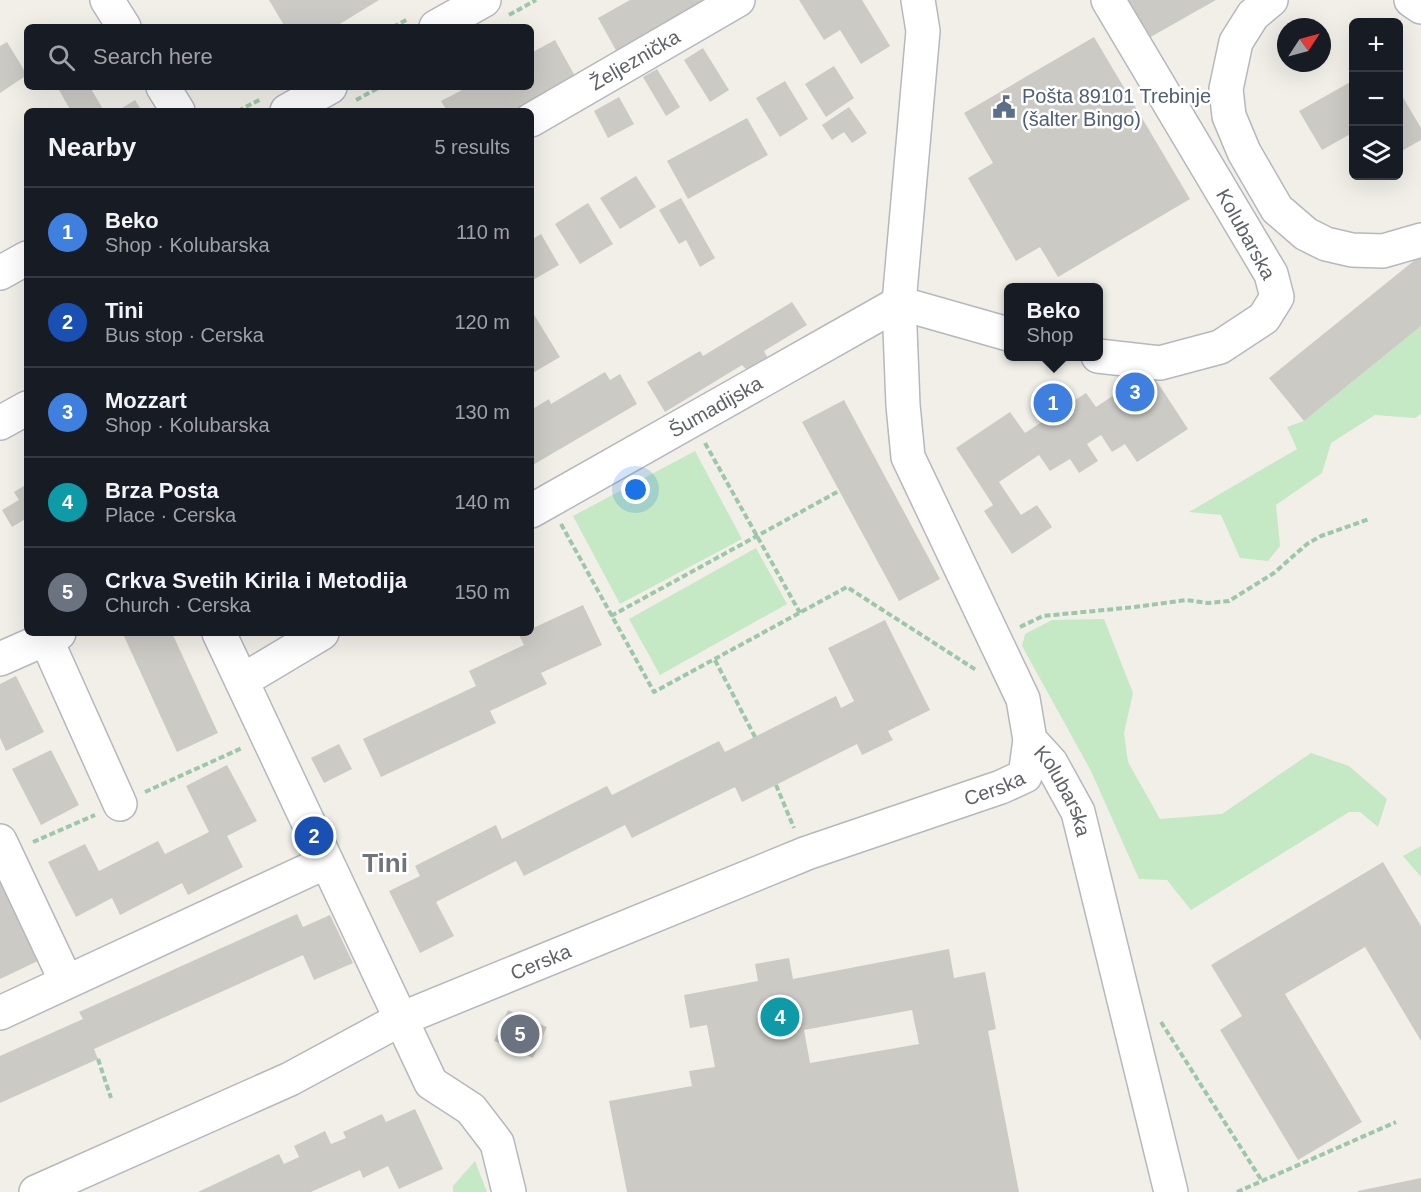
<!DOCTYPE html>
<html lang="en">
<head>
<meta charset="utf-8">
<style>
  :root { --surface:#171b24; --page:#242831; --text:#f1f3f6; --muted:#9ea1a6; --line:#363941; --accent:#1a73e8 }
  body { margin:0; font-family:Helvetica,sans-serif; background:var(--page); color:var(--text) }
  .controls { position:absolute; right:18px; top:18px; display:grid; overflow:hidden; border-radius:9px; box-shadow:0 6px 24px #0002 }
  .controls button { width:54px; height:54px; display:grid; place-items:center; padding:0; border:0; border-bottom:2px solid var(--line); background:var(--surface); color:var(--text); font:30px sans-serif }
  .compass { position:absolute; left:1277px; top:18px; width:54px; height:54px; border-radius:50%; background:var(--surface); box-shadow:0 6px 24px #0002; rotate:54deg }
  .you { position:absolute; left:636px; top:490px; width:21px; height:21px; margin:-15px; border:4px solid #fff; border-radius:50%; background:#1a73e8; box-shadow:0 0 0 9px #1a73e833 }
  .badge { display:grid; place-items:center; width:39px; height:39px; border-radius:50%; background:var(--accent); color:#fff; font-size:20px; font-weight:700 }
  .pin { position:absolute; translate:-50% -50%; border:3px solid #fff; box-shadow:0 2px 6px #0006 }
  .popup { position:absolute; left:1004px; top:283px; width:99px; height:78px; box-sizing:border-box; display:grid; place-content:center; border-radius:9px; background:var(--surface); filter:drop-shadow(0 2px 4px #0005); font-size:20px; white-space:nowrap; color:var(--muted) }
  .popup b { font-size:22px; color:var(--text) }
  .popup::after { content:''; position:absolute; left:50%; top:100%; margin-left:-12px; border:12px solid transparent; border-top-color:var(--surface) }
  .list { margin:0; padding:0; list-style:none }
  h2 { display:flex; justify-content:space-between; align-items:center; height:78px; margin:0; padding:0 24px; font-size:26px }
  h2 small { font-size:20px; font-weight:400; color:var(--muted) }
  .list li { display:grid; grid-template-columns:39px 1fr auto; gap:18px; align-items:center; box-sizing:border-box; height:90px; padding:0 24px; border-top:2px solid var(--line) }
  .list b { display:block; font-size:22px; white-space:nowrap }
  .list p { margin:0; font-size:20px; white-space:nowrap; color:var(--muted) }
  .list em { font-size:20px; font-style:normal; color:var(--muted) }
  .icon { flex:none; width:33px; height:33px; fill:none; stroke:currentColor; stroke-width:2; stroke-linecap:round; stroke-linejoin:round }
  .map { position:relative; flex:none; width:1421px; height:1192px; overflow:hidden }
  .search { position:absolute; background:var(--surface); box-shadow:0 6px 24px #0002; left:24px; top:24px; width:510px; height:66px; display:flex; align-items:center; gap:15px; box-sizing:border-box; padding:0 21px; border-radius:9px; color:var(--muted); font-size:22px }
  .panel { position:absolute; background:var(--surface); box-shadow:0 6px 24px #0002; left:24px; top:108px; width:510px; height:528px; border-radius:9px }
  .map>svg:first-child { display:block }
  .green { fill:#c5e8c5 }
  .building { fill:#cccac5; fill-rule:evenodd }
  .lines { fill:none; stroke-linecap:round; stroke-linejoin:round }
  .minor-casing { stroke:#b5b8bc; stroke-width:36 }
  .path { stroke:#9cc7a9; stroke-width:4; stroke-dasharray:6 3; stroke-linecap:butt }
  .minor { stroke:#fff; stroke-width:33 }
  .labels { text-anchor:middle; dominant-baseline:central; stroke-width:5; stroke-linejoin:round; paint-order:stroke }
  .street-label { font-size:20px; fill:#5f6368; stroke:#fff }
  .service-label { font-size:20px; fill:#4e5e75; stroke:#fff; text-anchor:start }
  .district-label { font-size:26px; font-weight:bold; fill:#70757a; stroke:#fff }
</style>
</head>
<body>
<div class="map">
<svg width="1421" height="1192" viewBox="0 0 1421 1192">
  <rect width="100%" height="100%" fill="#f1efe8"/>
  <!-- green -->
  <path class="green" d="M1421,326V414L1415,418L1375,415L1331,443L1322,473L1276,505L1280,546L1268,561L1240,558L1221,515L1189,512L1297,449L1287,427L1304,421Z
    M695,451L742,539L620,604L573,516Z
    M756,548L787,604L660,675L629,619Z
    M1104,619L1133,693L1124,733L1128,762L1160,819L1222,814L1311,753L1349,766L1387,799L1378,827L1360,812H1349L1191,910L1167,880L1139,879L1091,771L1022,646L1025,634L1052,620Z
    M1421,846V877L1403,856Z
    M475,1161L487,1192H453V1186Z"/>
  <!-- building -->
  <path class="building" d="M269,0H379L335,27H285Z
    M630,0H718L623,63L598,18Z
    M799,0H862L890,46L861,64L840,30L824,40Z
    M1125,0H1216L1147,39Z
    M1094,37L1190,199L1058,277L1040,247L1016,261L968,178L993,163L964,113Z
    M555,40L580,85L531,111H447L441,101L468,87H531V53Z
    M7,42L27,75L0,93V46Z
    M703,48L729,90L710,102L684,60Z
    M834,66L854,98L826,117L805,84Z
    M657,69L680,107L666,116L643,77Z
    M1354,80V132L1322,150L1299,111Z
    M785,81L808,119L780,137L756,98Z
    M64,87H90L104,111H71L59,90Z
    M1398,89L1421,128V140L1398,153Z
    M619,97L634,124L608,138L594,111Z
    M135,100L142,111H117Z
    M849,107L867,133L852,143L844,132L832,140L822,125Z
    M747,118L768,155L688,199L667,161Z
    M636,176L656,207L620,229L600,198Z
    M681,198L715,258L700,267L686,240L679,244L659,210Z
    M588,203L613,244L580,264L555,224Z
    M541,234L559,265L531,281V240Z
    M1421,255V326L1304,421L1269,378Z
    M792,302L807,325L764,351L770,362L750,373L742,365L665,412L647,382L700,351L703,356Z
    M533,313L560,357L531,374V314Z
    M1150,371L1188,429L1137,462L1125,444L1112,452L1101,435L1087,444L1098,461L1079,473L1070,459L1050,471L1039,455L999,482L1021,515L1037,505L1052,527L1012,554L984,511L993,505L956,448L1010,412L1025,433L1086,393L1096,407Z
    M605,372L610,380L620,374L637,404L531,466V410L549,399L551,404Z
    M844,400L940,579L899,601L802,422Z
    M27,484V518L12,527L2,510L19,500L14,492Z
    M583,605L602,645L541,673L547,684L490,711L496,723L381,777L363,739L476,686L469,671L524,645L519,635L531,633V629Z
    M885,620L930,710L888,731L893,740L862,755L857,744L742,802L735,787L632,838L625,825L524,876L516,861L436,902L454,936L420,953L389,891L420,876L415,866L496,825L502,839L607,786L612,795L719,741L725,752L836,696L841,708L854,701L828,648Z
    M126,633H172L218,733L177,752L123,634Z
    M16,676L44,732L6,751L0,738V684Z
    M339,744L352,769L324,783L311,758Z
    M51,750L79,805L41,825L12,769Z
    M227,765L257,821L227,836L243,867L188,895L182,883L120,915L112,898L76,917L48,862L85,844L99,871L158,841L165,854L209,832L186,786Z
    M1383,862L1421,926V1041L1365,947L1285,994L1362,1122L1298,1160L1220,1030L1242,1016L1211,965Z
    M0,880L38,961L0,979Z
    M297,914L303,927L330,915L353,963L314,980L303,955L94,1049L98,1059L0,1103V1056L83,1019L79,1012Z
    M949,949L954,978L985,972L996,1029L988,1031L1019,1192H627L609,1101L692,1086L689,1071L715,1067L707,1025L690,1028L684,995L758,981L755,964L789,958L793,979ZM912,1010L919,1044L810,1063L804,1030Z
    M508,1010L547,1027L533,1058L494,1041Z
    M415,1109L443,1169L399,1189L388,1166L363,1178L360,1170L311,1192H198L279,1154L284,1164L299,1157L294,1146L325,1131L331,1144L346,1138L343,1132L382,1114L386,1122Z
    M1421,1178V1192H1358V1191Z"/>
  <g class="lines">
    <!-- minor casing -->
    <g class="minor-casing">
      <g id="minor">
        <path d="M107,0L124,27"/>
        <path id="s1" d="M918,0L923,31L899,303L903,405L908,457L1023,699L1030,740L1051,763L1078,812L1171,1192"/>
        <path d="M1271,0L1253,15L1236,42L1226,89L1229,116L1244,152L1277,209L1306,234L1326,244L1352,250L1383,251L1421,240"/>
        <path d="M1411,0L1421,7"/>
        <path d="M436,27L484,0"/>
        <path d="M163,87L178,111"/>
        <path d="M287,111L330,87"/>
        <path id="s2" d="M531,120L738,0"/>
        <path d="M0,273L27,258"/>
        <path d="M899,303L1008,334"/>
        <path d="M1098,356L1160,363L1220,347L1264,318L1277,297L1271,274L1108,0"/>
        <path d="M0,423L27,408"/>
        <path id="s3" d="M531,511L899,303"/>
        <path d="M219,633L431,1083L471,1109L497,1143L509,1192"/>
        <path d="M46,639L120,804"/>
        <path d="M0,659L59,633"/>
        <path d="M242,681L322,633"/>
        <path d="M0,841L66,981"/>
        <path d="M0,1013L326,862"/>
        <path id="s4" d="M36,1192L290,1079L401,1019L807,853L1001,787L1025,776L1030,740"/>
      </g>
    </g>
    <!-- path -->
    <path class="path" d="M509,15L536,0
      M393,27L408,19
      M356,100L380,87
      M238,111L261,99
      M705,443L800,613
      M561,524L654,692L847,587L976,670
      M611,616L839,491
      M1020,627L1043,616L1135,607L1186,600L1208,603L1229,601L1274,573L1307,544L1321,536L1369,519
      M715,660L755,737
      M776,785L794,828
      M145,792L242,748
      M33,842L95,815
      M1161,1022L1262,1181
      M98,1059L111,1098
      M1237,1192L1396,1122"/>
    <!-- minor -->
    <use href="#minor" class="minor"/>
  </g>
  <!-- icons -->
  <defs>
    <g id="civic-bare" transform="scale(1.8)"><path d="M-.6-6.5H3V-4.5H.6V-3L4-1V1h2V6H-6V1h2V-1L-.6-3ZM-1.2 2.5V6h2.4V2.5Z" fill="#5c6f8a" stroke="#fff" stroke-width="2.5" paint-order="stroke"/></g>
  </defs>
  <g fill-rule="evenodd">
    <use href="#civic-bare" x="1004" y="107"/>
  </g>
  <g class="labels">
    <!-- street labels -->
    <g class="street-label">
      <text stroke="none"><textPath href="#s2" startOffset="120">Željeznička</textPath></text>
      <text transform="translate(1246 234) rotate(61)">Kolubarska</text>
      <text stroke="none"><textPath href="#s3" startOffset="212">Šumadijska</textPath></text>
      <text stroke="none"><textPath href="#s4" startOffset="1041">Cerska</textPath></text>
      <text stroke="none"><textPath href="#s1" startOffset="830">Kolubarska</textPath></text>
      <text stroke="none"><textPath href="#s4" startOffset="555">Cerska</textPath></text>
    </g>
    <!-- service labels -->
    <g class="service-label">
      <text x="1022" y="96">Pošta 89101 Trebinje<tspan x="1022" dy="23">(šalter Bingo)</tspan></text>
    </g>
    <!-- district labels -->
    <g class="district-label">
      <text x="385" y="863">Tini</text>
    </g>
  </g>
</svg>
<div class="controls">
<button>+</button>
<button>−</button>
<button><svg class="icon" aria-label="layers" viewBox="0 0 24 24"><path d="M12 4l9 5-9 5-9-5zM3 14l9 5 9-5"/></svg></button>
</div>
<svg class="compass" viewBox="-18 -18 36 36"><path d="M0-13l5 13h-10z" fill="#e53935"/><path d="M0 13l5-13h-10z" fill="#9ea1a6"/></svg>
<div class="you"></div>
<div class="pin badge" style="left:1053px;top:403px;background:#3f7fe0">1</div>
<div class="popup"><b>Beko</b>Shop</div>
<div class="pin badge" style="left:314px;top:836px;background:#1a4fb4">2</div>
<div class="pin badge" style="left:1135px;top:392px;background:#3f7fe0">3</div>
<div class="pin badge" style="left:780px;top:1017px;background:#0f9aa8">4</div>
<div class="pin badge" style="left:520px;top:1034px;background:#6b7280">5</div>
<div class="search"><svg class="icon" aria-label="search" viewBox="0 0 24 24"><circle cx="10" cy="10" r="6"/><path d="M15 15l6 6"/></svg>Search here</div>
<section class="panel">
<h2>Nearby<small>5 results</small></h2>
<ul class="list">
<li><span class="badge" style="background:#3f7fe0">1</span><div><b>Beko</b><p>Shop · Kolubarska</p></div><em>110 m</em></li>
<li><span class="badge" style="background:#1a4fb4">2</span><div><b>Tini</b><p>Bus stop · Cerska</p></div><em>120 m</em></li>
<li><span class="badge" style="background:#3f7fe0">3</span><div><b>Mozzart</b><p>Shop · Kolubarska</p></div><em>130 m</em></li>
<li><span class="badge" style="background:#0f9aa8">4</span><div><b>Brza Posta</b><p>Place · Cerska</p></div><em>140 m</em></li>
<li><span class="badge" style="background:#6b7280">5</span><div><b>Crkva Svetih Kirila i Metodija</b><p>Church · Cerska</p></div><em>150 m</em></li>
</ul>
</section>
</div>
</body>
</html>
